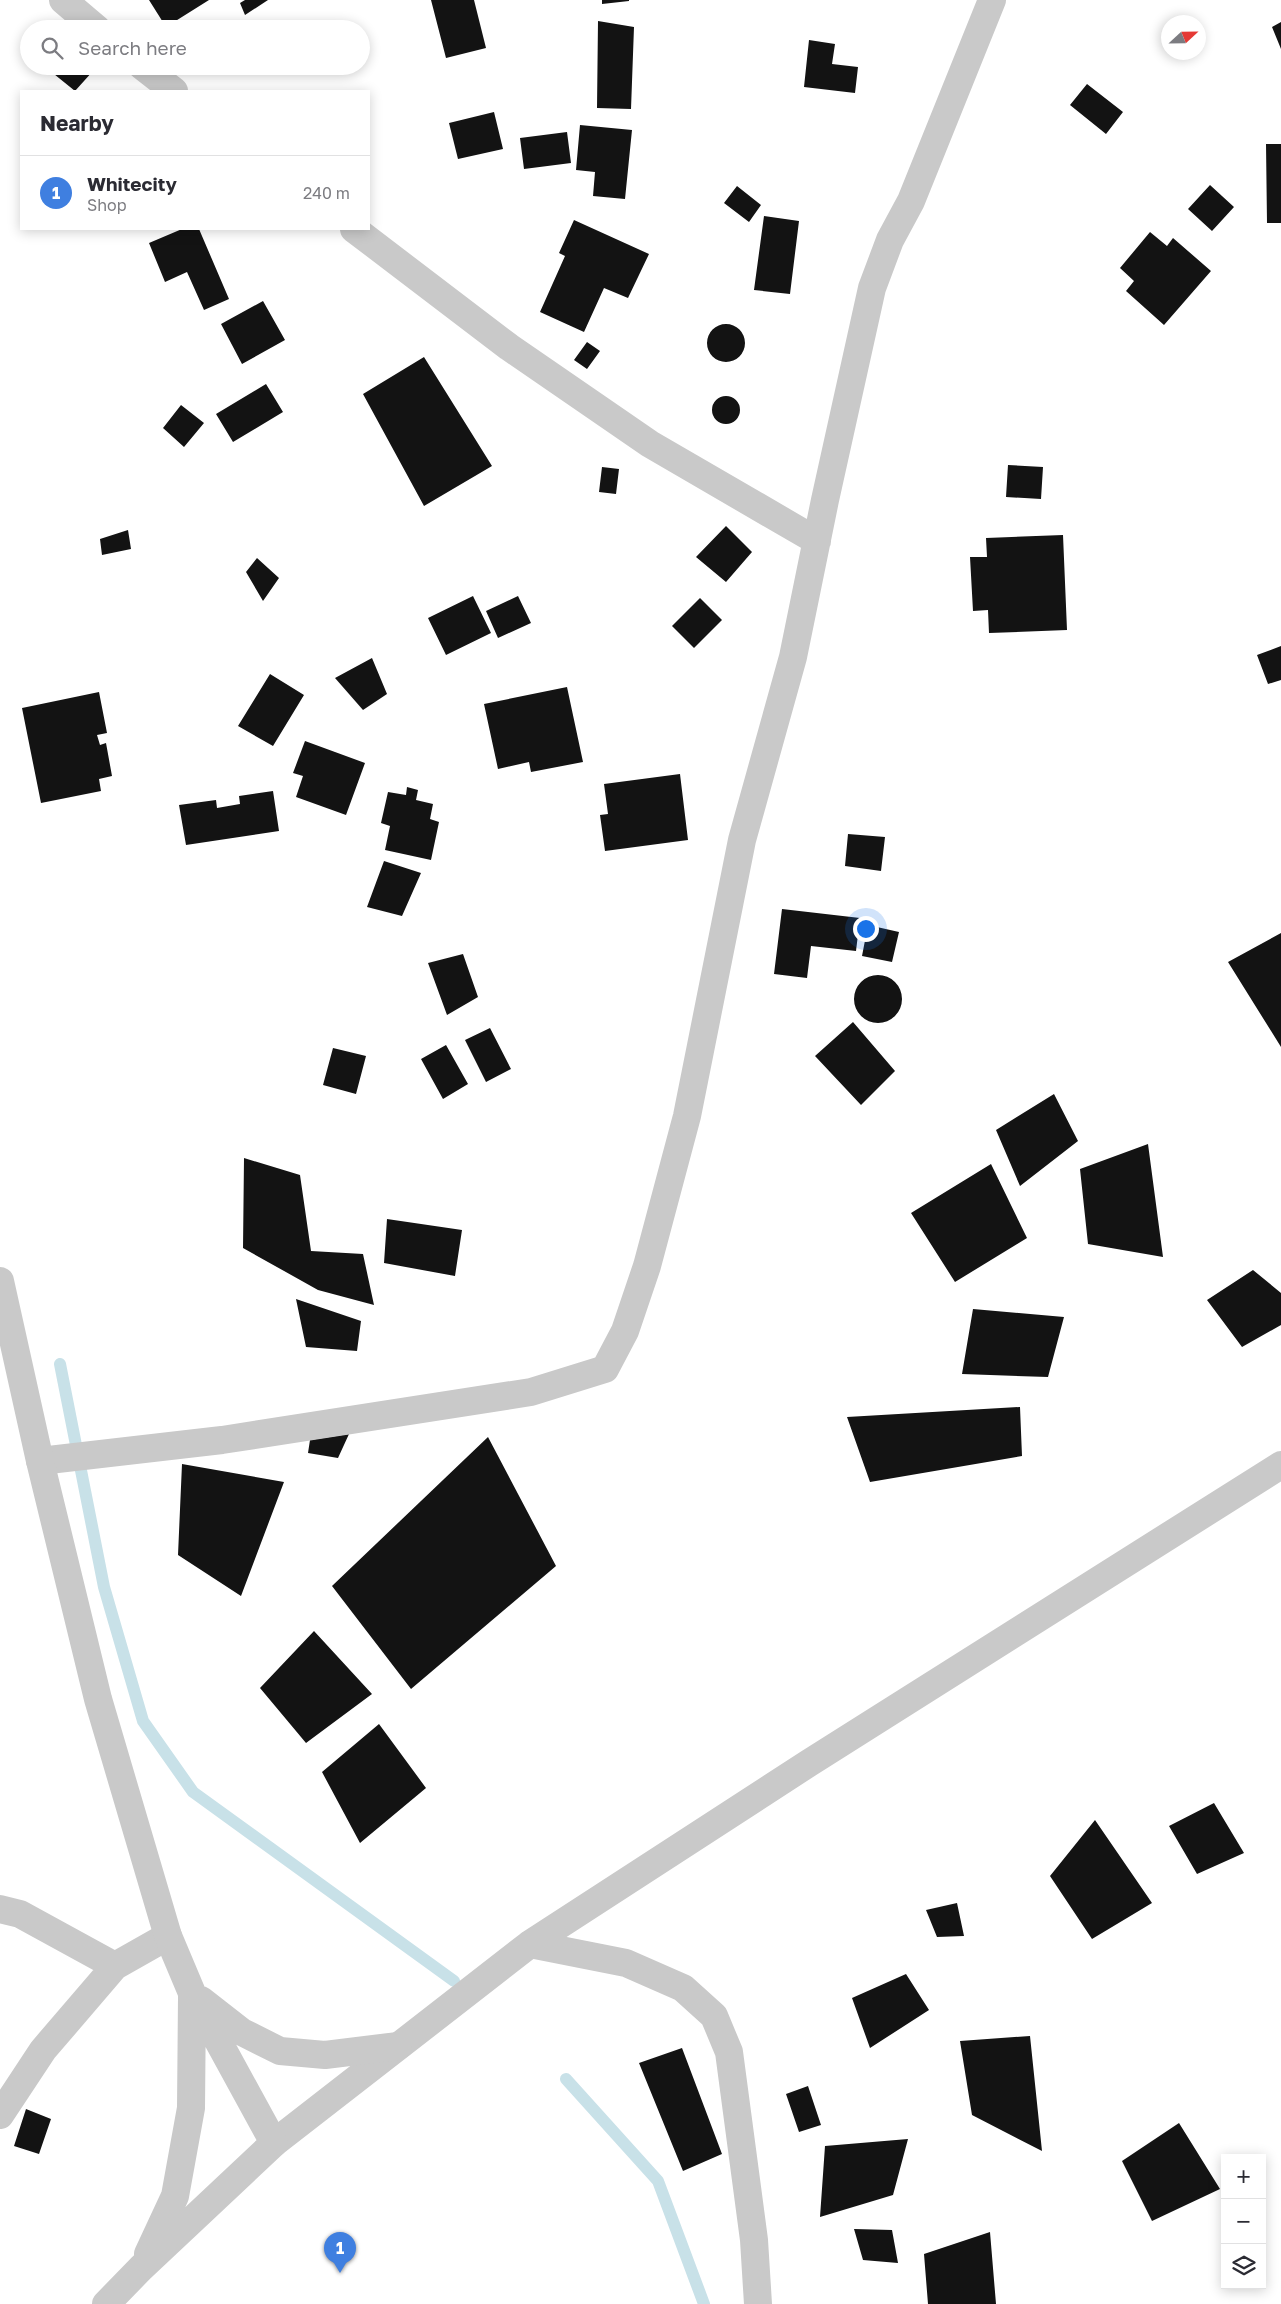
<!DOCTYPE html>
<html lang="en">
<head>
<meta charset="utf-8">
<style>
  :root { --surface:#fff; --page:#f2f2f3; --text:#2b2b33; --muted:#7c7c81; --line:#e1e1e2; --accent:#ea580c }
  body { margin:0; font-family:"Golos Text",sans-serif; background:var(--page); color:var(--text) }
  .controls { position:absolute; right:15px; bottom:15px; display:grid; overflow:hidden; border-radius:0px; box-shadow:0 2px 12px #0003 }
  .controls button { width:45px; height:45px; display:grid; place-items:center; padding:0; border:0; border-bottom:1px solid var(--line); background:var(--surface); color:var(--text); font:25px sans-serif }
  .compass { position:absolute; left:1161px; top:15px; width:45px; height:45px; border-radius:50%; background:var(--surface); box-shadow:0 2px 12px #0003; rotate:68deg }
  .you { position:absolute; left:865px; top:928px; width:18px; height:18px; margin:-12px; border:4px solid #fff; border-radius:50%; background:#1a73e8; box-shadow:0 0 0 8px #1a73e833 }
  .badge { display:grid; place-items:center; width:32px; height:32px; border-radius:50%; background:var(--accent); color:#fff; font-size:16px; font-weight:700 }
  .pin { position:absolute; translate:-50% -41px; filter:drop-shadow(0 1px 2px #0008) }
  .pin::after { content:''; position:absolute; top:26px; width:18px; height:15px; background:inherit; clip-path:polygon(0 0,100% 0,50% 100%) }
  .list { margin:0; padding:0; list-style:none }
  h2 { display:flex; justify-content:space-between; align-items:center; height:65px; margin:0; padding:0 20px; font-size:21px }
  h2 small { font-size:16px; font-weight:400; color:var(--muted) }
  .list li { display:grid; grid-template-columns:32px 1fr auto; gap:15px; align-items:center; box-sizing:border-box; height:75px; padding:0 20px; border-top:1px solid var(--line) }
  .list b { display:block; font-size:19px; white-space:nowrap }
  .list p { margin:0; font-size:16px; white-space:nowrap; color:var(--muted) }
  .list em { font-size:16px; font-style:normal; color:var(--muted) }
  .icon { flex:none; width:28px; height:28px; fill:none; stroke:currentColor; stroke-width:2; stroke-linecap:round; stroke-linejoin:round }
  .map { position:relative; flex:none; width:1281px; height:2304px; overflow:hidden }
  .search { position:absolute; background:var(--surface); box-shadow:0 2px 12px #0003; left:20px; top:20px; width:350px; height:55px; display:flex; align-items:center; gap:12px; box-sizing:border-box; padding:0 18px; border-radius:28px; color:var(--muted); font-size:19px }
  .panel { position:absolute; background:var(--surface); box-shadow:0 2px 12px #0003; left:20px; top:90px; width:350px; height:140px; border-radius:0px }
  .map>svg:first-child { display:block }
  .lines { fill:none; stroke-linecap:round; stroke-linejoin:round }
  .stream { stroke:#c8e1e8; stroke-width:12 }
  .building { fill:#131313 }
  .minor { stroke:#c9c9c9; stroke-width:28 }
  .tertiary { stroke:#c9c9c9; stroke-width:28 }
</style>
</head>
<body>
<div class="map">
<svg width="1281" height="2304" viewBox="0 0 1281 2304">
  <rect width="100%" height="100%" fill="#fff"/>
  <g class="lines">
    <!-- stream -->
    <path class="stream" d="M60,1364L104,1587L143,1721L193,1792L454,1981
      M566,2079L658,2181L704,2304"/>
  </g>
  <!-- building -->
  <path class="building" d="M149,0H209L166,27Z
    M245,0H268L245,15L240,3Z
    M431,0H474L486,48L446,58Z
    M602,0H629V1L602,4Z
    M598,21L634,27L631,109L597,108Z
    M1281,22V49L1272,27Z
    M809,40L835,44L832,64L858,67L855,93L804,87Z
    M52,66H88L93,71L75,91L49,70Z
    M1087,84L1123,112L1106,134L1070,105Z
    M494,112L503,149L458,159L449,123Z
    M580,125L632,130L625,199L593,196L595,172L576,170Z
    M567,132L571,163L524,169L520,138Z
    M1266,144H1281V223H1267Z
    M1210,185L1234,207L1212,231L1188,209Z
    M737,186L761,205L749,222L724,203Z
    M764,216L799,221L790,294L754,290Z
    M574,220L649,254L628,298L604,288L584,332L540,312L565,256L559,253Z
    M182,229H199L229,299L204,310L187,272L165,282L149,243Z
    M1150,232L1167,246L1173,238L1211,271L1164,325L1126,291L1134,281L1120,268Z
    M263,301L285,340L242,364L221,324Z
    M707 343a19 19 0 1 1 38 0a19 19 0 1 1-38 0Z
    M587,342L600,351L587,369L574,360Z
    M424,357L492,466L424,506L363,394Z
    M266,384L283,412L233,442L216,414Z
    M712 410a14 14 0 1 1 28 0a14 14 0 1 1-28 0Z
    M181,405L204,423L184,447L163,428Z
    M1008,465L1043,467L1041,499L1006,497Z
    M602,467L619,469L616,494L599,492Z
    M726,526L752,552L726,582L696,557Z
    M128,530L131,549L102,555L100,539Z
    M1063,535L1067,630L989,633L988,610L973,611L970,557H987L986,538Z
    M257,558L279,578L263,601L246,572Z
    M473,596L491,633L446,655L428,618Z
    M518,596L531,623L498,638L486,611Z
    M700,598L722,620L694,648L672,626Z
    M1281,646V680L1268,684L1257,655Z
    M372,658L387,694L363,710L335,678Z
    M270,674L304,695L273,746L238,726Z
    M567,687L583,762L531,772L529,762L498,769L484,704Z
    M99,692L107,733L97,735L100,745L106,743L112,776L99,779L101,791L41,803L22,708Z
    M305,741L365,763L346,815L296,797L303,776L293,773Z
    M680,774L688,840L605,851L600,815L608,814L604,784Z
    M407,787L418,790L416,800L433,804L430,819L439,822L431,860L385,850L390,826L381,823L388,792L406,795Z
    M273,791L279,831L186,845L179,805L216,800L217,808L240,804L239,796Z
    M848,834L885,837L881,871L845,866Z
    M384,861L421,873L402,916L367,907Z
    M782,909L860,918L856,951L811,946L807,978L774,974Z
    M868,925L899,932L892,962L862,956Z
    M1281,933V1047L1228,962Z
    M463,954L478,997L447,1015L428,963Z
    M854 999a24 24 0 1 1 48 0a24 24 0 1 1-48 0Z
    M853,1022L895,1071L861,1105L815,1056Z
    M490,1028L511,1069L486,1082L465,1040Z
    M446,1045L468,1084L443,1099L421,1059Z
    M333,1048L366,1056L356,1094L323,1085Z
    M1054,1094L1078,1141L1020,1186L996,1130Z
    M1148,1144L1163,1257L1088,1244L1080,1169Z
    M244,1158L300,1175L311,1251L363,1254L374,1305L318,1290L243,1248Z
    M991,1164L1027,1238L955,1282L911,1213Z
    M387,1219L462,1230L455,1276L384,1263Z
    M1253,1270L1281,1293V1325L1242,1347L1207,1300Z
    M296,1299L361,1321L357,1351L306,1347Z
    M973,1309L1064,1317L1048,1377L962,1374Z
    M1020,1407L1022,1456L870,1482L847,1417Z
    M349,1434L338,1458L308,1453L310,1440Z
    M488,1437L556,1566L411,1689L332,1586Z
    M182,1464L284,1482L241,1596L178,1555Z
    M314,1631L372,1694L306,1743L260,1688Z
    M379,1724L426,1788L360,1843L322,1772Z
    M1214,1803L1244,1853L1197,1874L1169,1826Z
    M1095,1820L1152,1903L1092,1939L1050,1876Z
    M957,1903L964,1936L937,1937L926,1910Z
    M906,1974L929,2010L870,2048L852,1998Z
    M1030,2036L1042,2151L972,2115L960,2041Z
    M682,2048L722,2154L683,2171L639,2063Z
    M808,2086L821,2125L799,2132L786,2094Z
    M26,2109L51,2119L39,2154L14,2146Z
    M1179,2123L1220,2189L1152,2221L1122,2161Z
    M908,2139L893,2195L820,2217L825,2146Z
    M854,2229L892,2230L898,2263L863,2260Z
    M990,2232L996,2304H928L924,2254Z"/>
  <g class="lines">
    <!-- minor -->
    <path class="minor" d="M63,0L97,29
      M142,66L174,91
      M354,229L509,347L650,444L817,541
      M40,1461L222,1440L531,1392L605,1369L625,1331L647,1266L687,1116L742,840L793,657L825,500L872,288L890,240L911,201L992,0
      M0,1909L20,1914L115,1966
      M530,1944L626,1963L683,1988L714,2016L729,2052L754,2240L758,2304
      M0,2115L43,2050L115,1966L168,1936
      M274,2143L530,1944L809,1763L1281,1465"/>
    <!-- tertiary -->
    <path class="tertiary" d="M0,1281L40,1461L98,1699L168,1936L192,1993L274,2143L141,2268L106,2304
      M201,2000L242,2032L280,2051L325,2055L398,2046
      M148,2254L175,2196L191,2108L192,1997"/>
  </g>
</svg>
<div class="controls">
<button>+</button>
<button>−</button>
<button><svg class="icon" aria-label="layers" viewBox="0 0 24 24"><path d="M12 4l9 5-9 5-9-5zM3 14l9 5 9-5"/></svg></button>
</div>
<svg class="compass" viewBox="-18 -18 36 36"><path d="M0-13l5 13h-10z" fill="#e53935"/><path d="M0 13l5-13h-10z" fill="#7c7c81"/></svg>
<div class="you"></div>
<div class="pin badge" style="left:340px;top:2273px;background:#3f7fe0">1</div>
<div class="search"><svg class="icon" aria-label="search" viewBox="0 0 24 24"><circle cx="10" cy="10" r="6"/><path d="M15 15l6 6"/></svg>Search here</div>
<section class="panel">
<h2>Nearby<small></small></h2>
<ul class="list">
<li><span class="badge" style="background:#3f7fe0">1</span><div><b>Whitecity</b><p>Shop</p></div><em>240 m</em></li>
</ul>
</section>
</div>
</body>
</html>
